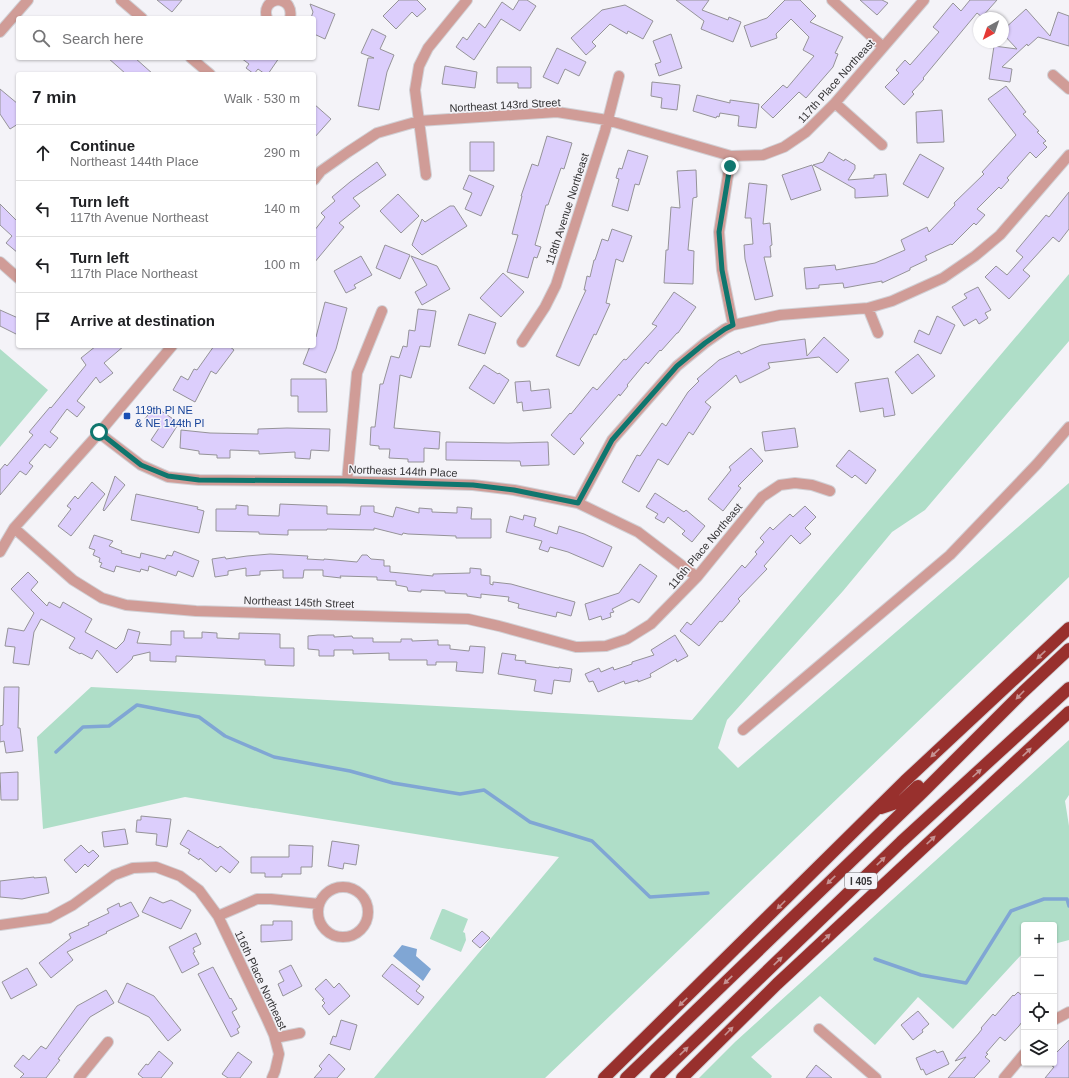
<!DOCTYPE html>
<html lang="en">
<head>
<meta charset="utf-8">
<style>
  :root { --surface:#fff; --page:#f6f6f6; --text:#202124; --muted:#757577; --line:#e0e0e0 }
  body { margin:0; font-family:Helvetica,sans-serif; background:var(--page); color:var(--text) }
  .controls { position:absolute; right:12px; bottom:12px; display:grid; overflow:hidden; border-radius:4px; box-shadow:0 1px 3px #0004 }
  .controls button { width:36px; height:36px; display:grid; place-items:center; padding:0; border:0; border-bottom:1px solid var(--line); background:var(--surface); color:var(--text); font:20px sans-serif }
  .compass { position:absolute; left:973px; top:12px; width:36px; height:36px; border-radius:50%; background:var(--surface); box-shadow:0 1px 3px #0004; rotate:220deg }
  .stop { position:absolute; width:12px; height:12px; margin:-9px; border:3px solid #0f766e; border-radius:50%; background:#fff }
  .stop.end { background:#0f766e; border-color:#fff; box-shadow:0 1px 4px #0008 }
  .list { margin:0; padding:0; list-style:none }
  h2 { display:flex; justify-content:space-between; align-items:center; height:52px; margin:0; padding:0 16px; font-size:17px }
  h2 small { font-size:13px; font-weight:400; color:var(--muted) }
  .list li { display:grid; grid-template-columns:26px 1fr auto; gap:12px; align-items:center; box-sizing:border-box; height:56px; padding:0 16px; border-top:1px solid var(--line) }
  .list b { display:block; font-size:15px; white-space:nowrap }
  .list p { margin:0; font-size:13px; white-space:nowrap; color:var(--muted) }
  .list em { font-size:13px; font-style:normal; color:var(--muted) }
  .icon { flex:none; width:22px; height:22px; fill:none; stroke:currentColor; stroke-width:2; stroke-linecap:round; stroke-linejoin:round }
  .map { position:relative; flex:none; width:1069px; height:1078px; overflow:hidden }
  .search { position:absolute; background:var(--surface); box-shadow:0 1px 3px #0004; left:16px; top:16px; width:300px; height:44px; display:flex; align-items:center; gap:10px; box-sizing:border-box; padding:0 14px; border-radius:4px; color:var(--muted); font-size:15px }
  .panel { position:absolute; background:var(--surface); box-shadow:0 1px 3px #0004; left:16px; top:72px; width:300px; height:276px; border-radius:4px }
  .map>svg:first-child { display:block }
  .green { fill:#afdec8 }
  .water { fill:#80a6d4 }
  .lines { fill:none; stroke-linecap:round; stroke-linejoin:round }
  .stream { stroke:#80a6d4; stroke-width:3.5 }
  .building { fill:#dccefc; stroke:#959398 }
  .minor-casing { stroke:#d1d0d5; stroke-width:12 }
  .highway-casing { stroke:#d1d0d5; stroke-width:14 }
  .minor { stroke:#d09c97; stroke-width:10 }
  .highway { stroke:#98302d; stroke-width:12 }
  .oneway { fill:#c69292 }
  .route { stroke:#0f766e; stroke-width:5 }
  .transit-dot { fill:#1a4fb4; stroke:#f4f3f8; stroke-width:1.5 }
  .labels { text-anchor:middle; dominant-baseline:central; stroke-width:3; stroke-linejoin:round; paint-order:stroke }
  .shield { fill:#f4f3f8; stroke:#6e6d70; stroke-width:1 }
  .shield-label { font-size:10px; font-weight:bold; fill:#343335 }
  .street-label { font-size:11px; fill:#343335; stroke:#f4f3f8 }
  .transit-label { font-size:11px; fill:#164399; stroke:#f4f3f8; text-anchor:start }
</style>
</head>
<body>
<div class="map">
<svg width="1069" height="1078" viewBox="0 0 1069 1078">
  <rect width="100%" height="100%" fill="#f4f3f8"/>
  <!-- green -->
  <path class="green" d="M1069,274V341L925,510L892,532L843,591L727,720L718,748L738,768L1069,483V577L545,1078H374L559,857L185,797L43,829L37,737L91,687L692,720Z
    M0,349L48,390L0,447Z
    M1069,740V795L1065,801L1069,826V940L1054,944V925H1024V953L1022,954L953,1029L918,997L875,1045L820,996L751,1057L772,1076L771,1078H699L735,1042Z
    M442,909H444L468,919L463,932L465,933L466,940L461,952L430,939V938Z"/>
  <!-- water -->
  <path class="water" d="M402,945L417,949L416,956L431,969L423,981L393,956Z"/>
  <g class="lines">
    <!-- stream -->
    <path class="stream" d="M56,752L83,727L109,726L137,705L199,717L225,736L274,757L350,771L393,783L460,794L484,790L530,822L592,841L650,897L708,893
      M875,959L921,975L966,983L1011,911L1044,899H1067L1069,906"/>
  </g>
  <!-- building -->
  <path class="building" d="M157,0H182L172,12Z
    M399,0H417L426,9L417,17L412,12L396,29L383,16Z
    M519,0H527L536,6L520,31L501,19L474,60L456,47L463,37L467,40L479,23L485,28L502,2L513,10Z
    M676,0H709L702,10L728,20L729,17L741,22L733,42L701,29L704,21Z
    M785,0H800L816,16L810,22L843,37L835,53L838,54L833,67L806,98L799,92L773,118L761,107L783,85L787,88L814,56L803,50L809,37L791,19L776,34L777,38L751,47L744,26L767,18Z
    M860,0H882L888,3L877,15Z
    M970,0H997L982,17L977,13L923,78L924,79L912,92L914,94L904,105L885,87L899,73L896,70L905,60L910,65L939,32L933,27L953,3L961,11Z
    M310,4L335,14L325,39L314,34V18H311L313,12Z
    M625,5L653,21L643,39L628,31L627,34L610,24L592,42L596,46L586,55L571,38L602,10Z
    M1026,9L1050,36L1058,12L1069,16V46L1038,37L1028,46L1027,44L1002,67L1012,69L1010,82L989,79L994,46L1017,49L1003,34V30Z
    M372,29L386,36L380,49L394,55L387,72L379,110L358,106L368,58H374L361,53Z
    M671,34L682,68L659,76L655,64L661,62L653,41Z
    M557,48L586,62L579,76L565,69L558,84L543,77Z
    M108,58H135L153,74H126Z
    M241,58H279L268,74H265L258,69L254,74L246,68L249,64Z
    M445,66L477,72L475,88L442,84Z
    M497,67H531V88H518V83H497Z
    M652,82L680,85L677,110L661,108L662,98L651,96Z
    M1006,86L1026,112L1023,114L1039,131L1037,132L1046,141L1043,143L1047,147L1036,158L1030,152L1007,178L1009,180L1001,189L999,187L977,209L985,215L976,225L974,223L952,245L951,244L925,256L927,260L910,268V270L882,283V281L844,288L843,283L819,285V288L806,289L804,268L835,265L836,270L875,263L905,250L901,240L927,227L929,232L955,205L954,203L984,174L982,172L1016,135L988,99Z
    M0,89L18,104V124L10,129L0,114Z
    M697,95L730,103V100L759,104L756,128L738,126L739,116L720,113L719,117L717,116L716,118L693,111Z
    M314,104L331,119L314,138Z
    M942,110L944,142L917,143L916,112Z
    M547,136L572,143L564,169L561,168L548,205H546L535,245L541,247L537,258L534,257L528,278L507,272L518,235L512,234L522,196H521L532,164L538,166Z
    M470,142H494V171H470Z
    M628,150L648,156L639,185L635,184L628,211L612,206L619,179L616,178L619,168L622,169Z
    M829,152L844,161L845,159L855,165V169L848,180L874,178V175L886,174L888,196L855,198V189L813,165L823,162Z
    M920,154L944,168L928,198L903,184Z
    M377,162L386,175L353,198L360,206L339,223L344,227L314,263V231L325,217L321,213L335,201L332,197L350,182Z
    M812,165L821,190L791,200L782,175Z
    M696,170L697,197L693,198L688,250L694,251L693,284L664,283L666,250H668L671,207L680,208L677,171Z
    M469,175L494,186L481,216L465,209L472,193L463,189Z
    M749,183L767,185L763,224L770,223L772,245L770,246L771,257H764L773,296L755,300L745,259L744,245L753,244L751,218H745Z
    M1069,192V229L1059,242L1053,237L1023,270L1030,276L1009,299L985,277L996,266L1007,275L1023,257L1016,251L1046,215L1049,217Z
    M398,194L419,216L401,233L380,211Z
    M0,204L18,222V253L6,243L12,236L0,225Z
    M450,206H454L467,226L422,255L412,245L422,219L425,222Z
    M612,229L632,236L623,262L616,259L606,303L610,304L596,335L594,334L579,366L556,356L586,290H584L587,276L590,277L594,260H595L602,239L608,241Z
    M385,245L410,255L400,279L376,268Z
    M361,256L372,275L354,285L356,288L346,293L334,271Z
    M411,256L437,266L450,289L422,305L415,292L427,285Z
    M503,273L524,292L501,317L480,298Z
    M978,287L991,310L985,313L988,318L979,324L976,319L964,326L952,307L967,298L964,294Z
    M674,292L696,307L678,333H677L661,351L660,350L648,364L646,362L627,385L628,386L620,396L619,394L580,439L584,443L574,455L551,435L570,413L571,414L593,387L597,390L624,359L626,360L657,326L652,324Z
    M325,302L347,308L336,349L326,373L303,364L310,346H314V336L316,337Z
    M418,309L436,311L430,347L420,346L411,378L400,375L394,428L440,432L439,449L424,448V462H408V459L389,458L390,449H379V446L370,445L371,427H375L380,384H383L391,356L399,358L403,346L407,347L409,330L415,331Z
    M0,310L18,318V335L0,326Z
    M469,314L496,323L485,354L458,345Z
    M937,316L955,325L941,354L914,342L919,330L929,335Z
    M824,337L849,360L837,373L819,357L768,363L770,368L740,383L736,375L705,402L711,407L693,435L689,432L668,465L658,459L639,492L622,482L637,455L640,456L662,423L666,426L688,392L699,381L697,379L719,360L739,351L741,354L761,345L805,339L807,356Z
    M96,346H124L104,363L113,373L100,383L96,377L77,401L85,407L77,417L67,409L50,432L58,438L50,448L45,444L29,463L33,466L26,475L20,471L0,495V470L5,464L7,466L33,435L29,432L50,407L51,408L86,365L81,358Z
    M214,346H229L234,350L216,374L211,371L195,402L173,390L181,376L188,380L194,369L197,370Z
    M918,354L935,376L912,394L895,372Z
    M484,365L498,374L499,373L509,380L494,404L469,388Z
    M888,378L895,415L884,417L883,408L860,412L855,383Z
    M291,379H326L327,412H298V396H291Z
    M530,381L531,391L549,389L551,408L523,411L522,402L517,403L515,382Z
    M154,406L179,423L163,448L151,440L159,428L145,419Z
    M287,428L330,429L329,451L311,450L310,459L295,458V452L259,454V451L230,450V458H217V455L199,454V451L180,448L181,430L210,433L258,434V429Z
    M795,428L798,447L765,451L762,432Z
    M446,442L508,443L548,442L549,465L521,466L520,461L446,460Z
    M751,448L763,461L738,486L741,488L723,511L708,499L731,470L729,467Z
    M849,450L876,470L866,484L855,475L852,478L836,466Z
    M115,476L125,485L104,511L103,510Z
    M92,482L105,494L71,536L58,526L71,509L67,506L75,496L78,499Z
    M655,493L684,512L686,510L705,526L692,542L682,534L685,531L668,517L664,523L655,518L658,514L646,507Z
    M136,494L198,507L197,509L204,511L199,533L131,520Z
    M280,504L327,506V514L360,515L361,506H374V512L393,517L396,507L419,513V508L432,509V512L457,513V507L472,508L471,519H491V538H456V536L408,534L403,533L402,535L374,528V530L327,529V530H288V535L259,534V532L216,531V509H236V505L248,506V515L279,516Z
    M805,506L816,517L805,528L811,534L800,544L791,535L764,566L767,569L738,599L740,601L722,622L720,621L699,646L680,631L687,622L691,625L742,565L745,568L757,554L755,552L764,542L760,538L770,527L773,530L790,514L793,517Z
    M524,515L536,518L534,526L557,534L559,526L584,534L612,547L603,567L568,552L550,547L548,552L539,549L542,541L506,532L510,516L523,520Z
    M94,535L113,541L109,546L122,551L121,553L140,558L141,553L165,559L167,555L172,556L174,551L199,561L193,577L178,571L176,576L149,566L148,571L141,569L140,572L116,566L114,572L100,567L102,563L99,562L100,558L93,555L95,550L89,548Z
    M270,554L308,556L307,559L324,560V559L357,562L362,555H367L371,559L384,560V566H390V572L433,576V574L470,573V568L481,569V575L490,576V584L493,585V582L511,584L575,602L571,616L557,612L556,617L518,608L519,604L508,601L509,597L481,594V598L467,596V594L445,593V591L421,590V592L408,591L407,587L396,585V581L377,580V577L340,576L341,578L323,576V570H304L303,578H283V570L260,571V575L246,576V568L228,571V575L215,577L212,559L225,557L226,559L247,556Z
    M640,564L657,576L639,603L632,599L612,609L614,612L610,613L611,617L602,620L601,616L589,620L585,604L619,593Z
    M28,572L38,582L31,590L47,606L49,602L60,608L63,602L92,619L85,632L116,649L124,641L128,629L140,632L137,643L171,645V631H184V638H202V632L217,633V638L239,639V633L280,634V648H294V666L265,665V660L176,656V662L150,661V652L133,656L132,659L117,673L97,650L92,659L81,653L80,654L69,648L75,638L41,619L34,632L29,665L13,663L15,647L5,646L8,628L24,631L34,613L11,589Z
    M318,635H334V637L352,636L353,638H373V642H401V639H412V641L438,640V645H450V649L469,651L470,646L485,647L483,673L456,671L457,662H436V665H427V660H389V653L353,654V650H334V656H319V650L308,649V636Z
    M675,635L688,656L677,662L676,659L650,674L651,677L638,682V680L625,684L624,681L598,692L593,681L589,682L585,674L599,668L601,672L613,667L614,670L632,664V662L654,655L651,650Z
    M502,653L516,655L515,660L526,661L525,663L559,668V667L572,669L570,682L554,680L552,694L534,691L536,680L498,674Z
    M4,687H19L18,728H20L23,751L6,753L4,741L0,742V726L3,725Z
    M18,772V800H1L0,773Z
    M141,816L171,819L167,847L156,845L157,834L136,832L137,820H141Z
    M125,829L128,844L104,847L102,832Z
    M188,830L218,848L220,846L239,862L230,873L221,866L216,872L200,858L199,860L188,853L190,850L180,844Z
    M332,841L359,845L356,865L344,863L343,869L328,866Z
    M81,845L89,853L93,850L99,856L88,867L85,864L76,873L64,860Z
    M289,845L313,846L312,867H301V874H282V877H265V873H251V857H289Z
    M34,877V878L46,877L49,893L22,899L0,897V881Z
    M150,897L163,903L171,900L191,910L181,929L142,912Z
    M131,902L139,916L106,932L107,933L67,952L73,960L51,978L39,963L71,938L69,934L89,925L88,923L109,913L107,909L119,903L120,907Z
    M273,921H292V940L261,942V925H273Z
    M482,931L490,938L480,948L472,941Z
    M196,933L201,944L193,948L195,952L193,953L199,964L182,973L169,947Z
    M392,964L420,986L416,991L424,997L418,1005L382,976Z
    M291,965L302,986L283,996L278,984L284,981L279,971Z
    M213,967L230,999L231,998L237,1009L232,1012L240,1027L237,1029L239,1033L231,1037L198,974Z
    M27,968L37,985L11,999L2,982Z
    M326,979L334,988L339,983L350,996L329,1015L322,1006L325,1003L322,1000L324,999L315,989Z
    M127,983L154,996L181,1030L168,1041L149,1017L118,1002Z
    M106,990L114,1003L90,1017L58,1059L60,1060L46,1078H20L24,1074L14,1066L23,1055L29,1060L41,1046L46,1049L77,1006Z
    M1018,992L1024,997V1019L1019,1026L1005,1041L1000,1037L986,1053L988,1054L985,1057L990,1061L974,1078H948L966,1057L955,1061L979,1033L982,1029L981,1028L993,1014L995,1016L1013,995L1014,996Z
    M918,1011L929,1024L922,1030L923,1032L913,1040L901,1025Z
    M341,1020L357,1025L350,1050L330,1044L333,1036L336,1037Z
    M1069,1040V1078H1045L1054,1067L1052,1066L1054,1064V1055Z
    M935,1050L937,1053L943,1051L949,1064L926,1075L923,1069L921,1070L916,1058Z
    M159,1051L173,1063L161,1078H143L138,1074L146,1064L148,1065Z
    M238,1052L252,1062L240,1078H228L222,1074Z
    M329,1054L345,1069L337,1078H314L322,1069L319,1066Z
    M816,1065L832,1078H806Z"/>
  <g class="lines">
    <!-- minor casing -->
    <g class="minor-casing">
      <path id="minor" d="M121,0L142,18
        M278,0C288,1 292,9 290,18
        M832,0L883,47
        M267,18C264,9 268,2 277,0
        M0,32L28,0
        M191,58L210,74
        M1053,75L1069,89
        M835,103L882,145
        M426,175L415,90L419,66L428,48L467,0
        M314,180L321,171L348,152L377,133L419,121L557,112L607,120L731,156
        M0,262L18,278
        M868,308L878,333
        M733,325L722,270L719,232L731,156L763,155L784,147L806,132L835,103L924,0
        M522,342L545,307L556,285L605,131L619,76
        M99,433L141,465L168,477L199,480L339,481L473,485L514,490L578,503L638,532L697,577
        M347,481L357,373L382,311
        M578,503L612,440L677,366L705,343L725,329L733,325L780,315L868,308L892,301L943,278L975,256L1000,235L1069,155
        M14,528L73,580L102,598L126,605L196,611L468,619L499,626L576,647H580L606,646L627,639L651,624L697,577L762,497L780,485L795,483L812,485L830,491
        M0,552L14,528L99,433L172,346
        M743,730L950,555L1037,464L1069,427
        M318 912a25 25 0 1 1 50 0a25 25 0 1 1-50 0Z
        M218,916L257,899H271L319,904
        M0,925L49,918L73,905L114,875L133,868L156,867L180,876L199,890L218,916L266,1017L274,1035L279,1054L275,1071L272,1078
        M1054,1020L1069,1012
        M819,1029L876,1078
        M275,1038L300,1033
        M79,1078L108,1042
        M1004,1078L1024,1054"/>
    </g>
    <!-- highway casing -->
    <g class="highway-casing">
      <path id="highway" d="M881,808L902,801L918,786
        M604,1078L905,781L1069,628
        M626,1078L923,792L1023,692L1069,649
        M656,1078L901,842L1069,688
        M682,1078L777,984L1069,712"/>
    </g>
    <!-- minor -->
    <use href="#minor" class="minor"/>
    <!-- highway -->
    <use href="#highway" class="highway"/>
  </g>
  <!-- one-way arrows -->
  <defs><path id="oneway-solid" d="M-6-.8H1V-3.2L6.5 0L1 3.2V.8H-6Z"/></defs>
  <g class="oneway">
    <use href="#oneway-solid" transform="translate(1041 655) rotate(137)"/>
    <use href="#oneway-solid" transform="translate(1020 695) rotate(134)"/>
    <use href="#oneway-solid" transform="translate(1027 752) rotate(-43)"/>
    <use href="#oneway-solid" transform="translate(935 753) rotate(137)"/>
    <use href="#oneway-solid" transform="translate(977 773) rotate(-42)"/>
    <use href="#oneway-solid" transform="translate(931 840) rotate(-43)"/>
    <use href="#oneway-solid" transform="translate(881 861) rotate(-44)"/>
    <use href="#oneway-solid" transform="translate(831 880) rotate(136)"/>
    <use href="#oneway-solid" transform="translate(781 905) rotate(135)"/>
    <use href="#oneway-solid" transform="translate(826 938) rotate(-43)"/>
    <use href="#oneway-solid" transform="translate(778 961) rotate(-44)"/>
    <use href="#oneway-solid" transform="translate(728 980) rotate(136)"/>
    <use href="#oneway-solid" transform="translate(683 1002) rotate(136)"/>
    <use href="#oneway-solid" transform="translate(729 1031) rotate(-45)"/>
    <use href="#oneway-solid" transform="translate(684 1051) rotate(-44)"/>
  </g>
  <g class="lines">
    <!-- route -->
    <path class="route" d="M99,432L141,465L168,476L199,480L347,481L473,485L514,490L578,503L612,440L677,366L705,343L725,329L733,325L722,270L719,232L730,166"/>
  </g>
  <!-- markers -->
  <rect class="transit-dot" x="123" y="412" width="8" height="8" rx="2"/>
  <g class="labels">
    <!-- shield labels -->
    <rect class="shield" x="845" y="873" width="32" height="16" rx="3"/>
    <g class="shield-label">
      <text x="861" y="881">I 405</text>
    </g>
    <!-- street labels -->
    <g class="street-label">
      <text transform="translate(836 81) rotate(-48)">117th Place Northeast</text>
      <text transform="translate(505 105) rotate(-3)">Northeast 143rd Street</text>
      <text transform="translate(567 209) rotate(-72)">118th Avenue Northeast</text>
      <text transform="translate(403 471) rotate(2)">Northeast 144th Place</text>
      <text transform="translate(705 546) rotate(-50)">116th Place Northeast</text>
      <text transform="translate(299 602) rotate(2)">Northeast 145th Street</text>
      <text transform="translate(261 980) rotate(65)">116th Place Northeast</text>
    </g>
    <!-- transit labels -->
    <g class="transit-label">
      <text x="135" y="410">119th Pl NE<tspan x="135" dy="13">&amp; NE 144th Pl</tspan></text>
    </g>
  </g>
</svg>
<div class="controls">
<button>+</button>
<button>−</button>
<button><svg class="icon" aria-label="locate" viewBox="0 0 24 24"><circle cx="12" cy="12" r="6"/><path d="M12 2v4M12 18v4M2 12h4M18 12h4"/></svg></button>
<button><svg class="icon" aria-label="layers" viewBox="0 0 24 24"><path d="M12 4l9 5-9 5-9-5zM3 14l9 5 9-5"/></svg></button>
</div>
<svg class="compass" viewBox="-18 -18 36 36"><path d="M0-13l5 13h-10z" fill="#e53935"/><path d="M0 13l5-13h-10z" fill="#757577"/></svg>
<div class="stop" style="left:99px;top:432px"></div>
<div class="stop end" style="left:730px;top:166px"></div>
<div class="search"><svg class="icon" aria-label="search" viewBox="0 0 24 24"><circle cx="10" cy="10" r="6"/><path d="M15 15l6 6"/></svg>Search here</div>
<section class="panel">
<h2>7 min<small>Walk · 530 m</small></h2>
<ul class="list">
<li><svg class="icon" aria-label="ahead" viewBox="0 0 24 24"><path d="M12 20V5M6 11l6-6 6 6"/></svg><div><b>Continue</b><p>Northeast 144th Place</p></div><em>290 m</em></li>
<li><svg class="icon" aria-label="left" viewBox="0 0 24 24"><path d="M17 20v-9H6M10 6l-5 5 5 5"/></svg><div><b>Turn left</b><p>117th Avenue Northeast</p></div><em>140 m</em></li>
<li><svg class="icon" aria-label="left" viewBox="0 0 24 24"><path d="M17 20v-9H6M10 6l-5 5 5 5"/></svg><div><b>Turn left</b><p>117th Place Northeast</p></div><em>100 m</em></li>
<li><svg class="icon" aria-label="arrive" viewBox="0 0 24 24"><path d="M6 21V4h12l-3 4 3 4H6"/></svg><div><b>Arrive at destination</b></div></li>
</ul>
</section>
</div>
</body>
</html>
